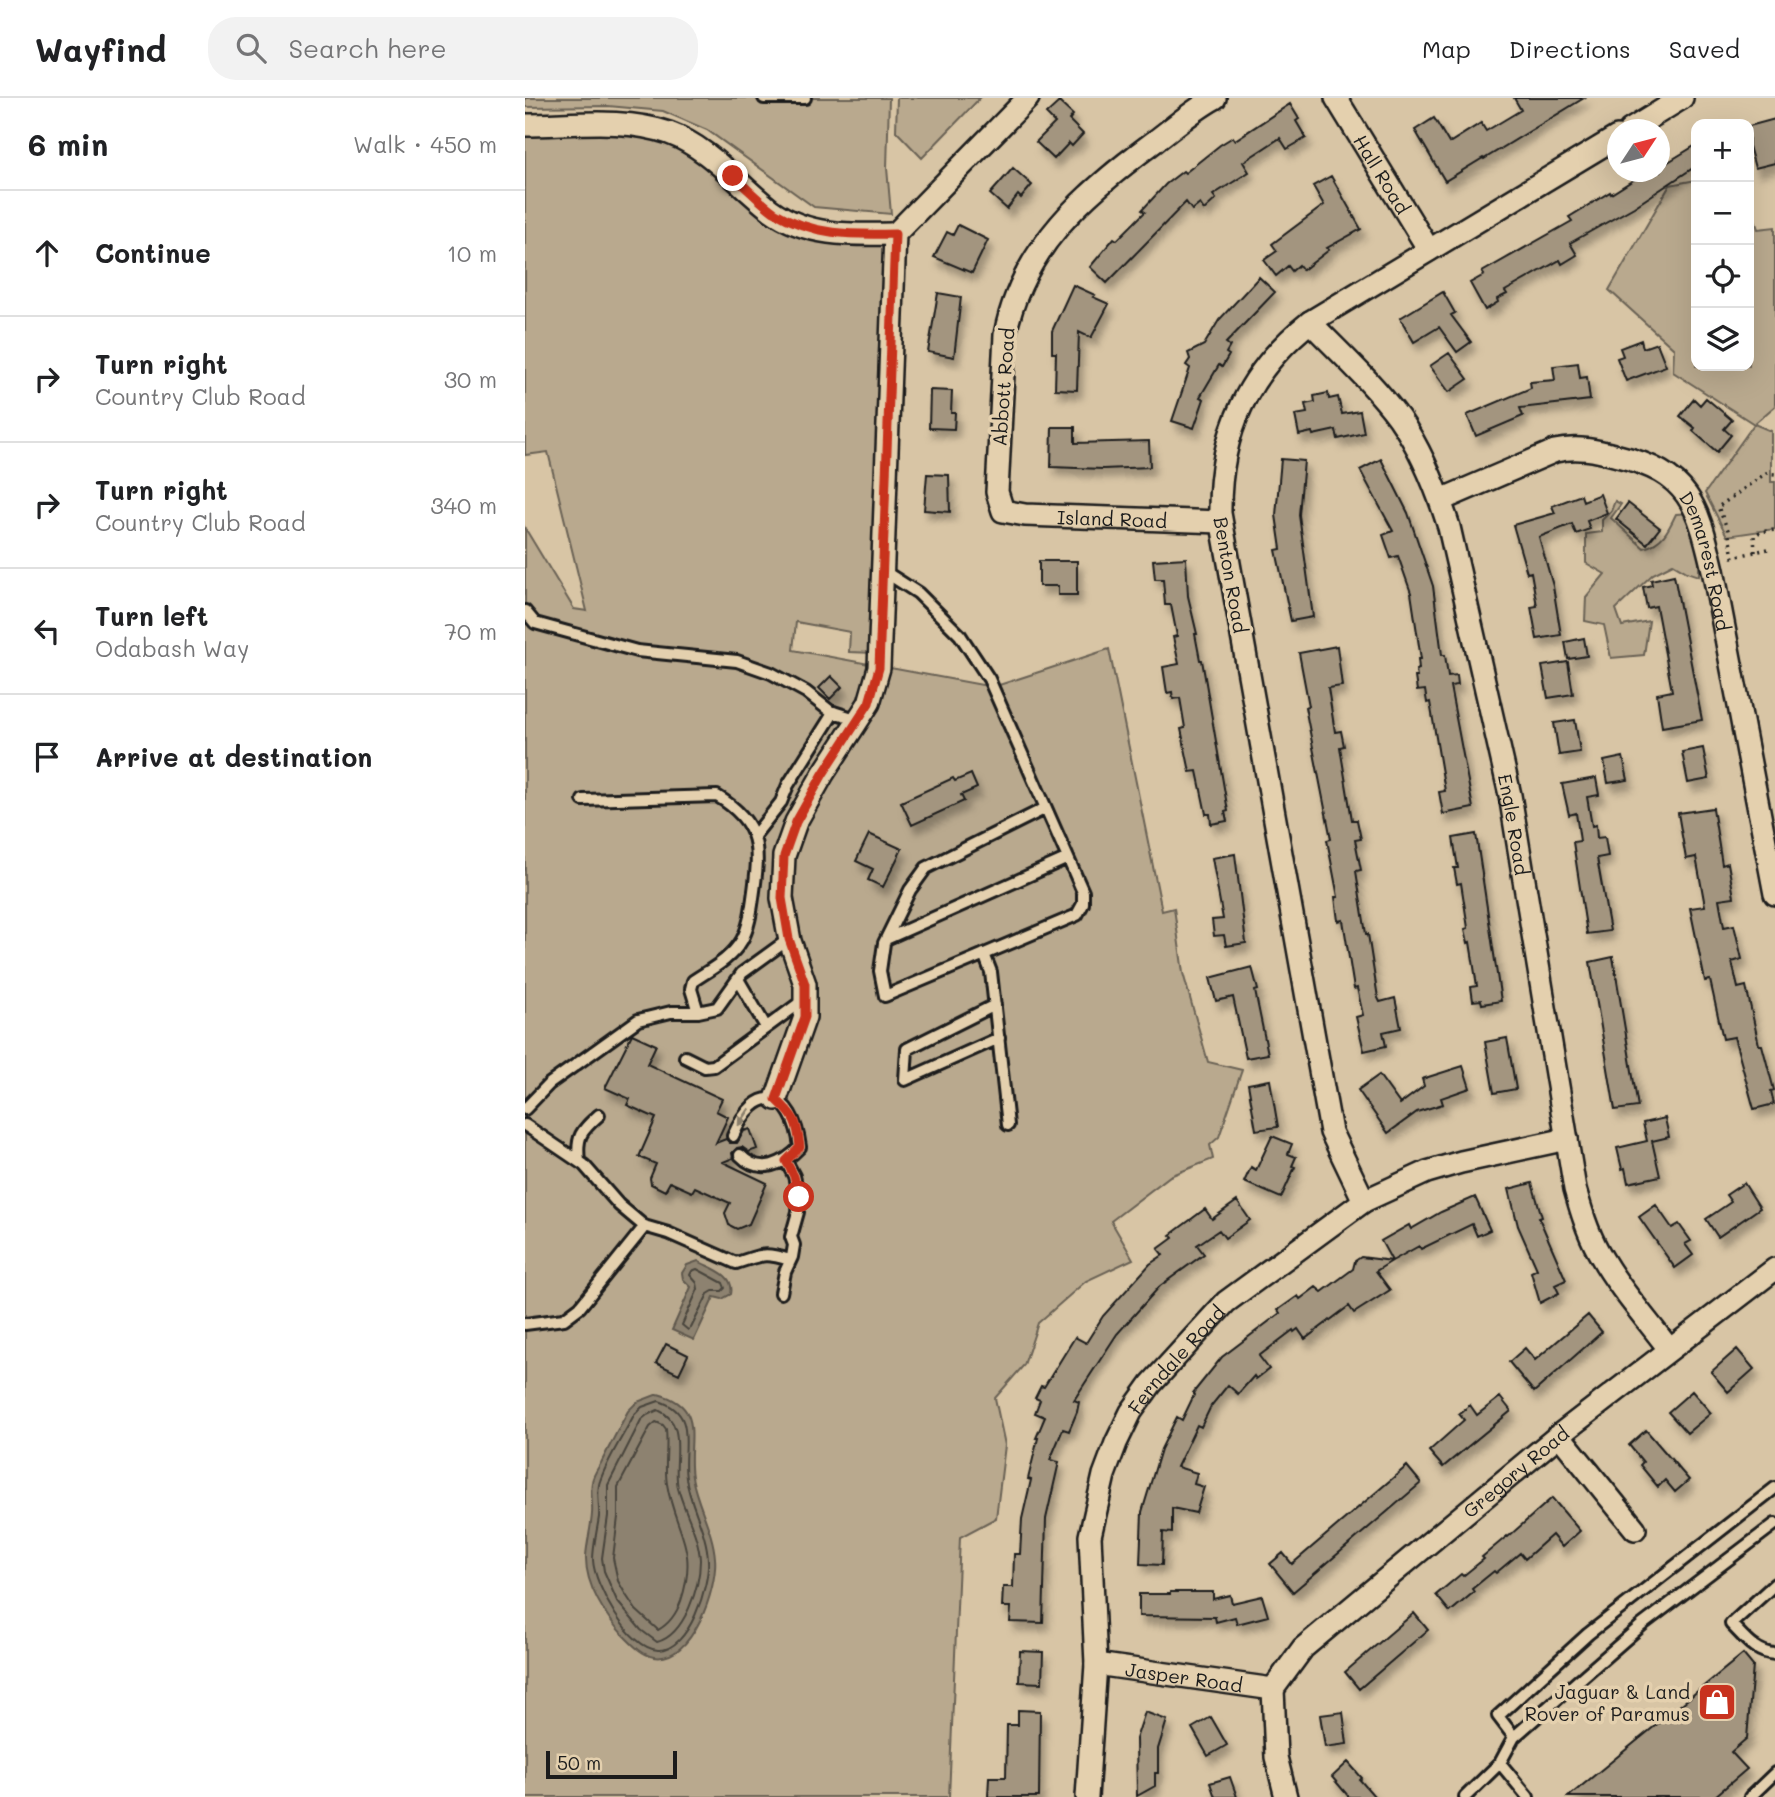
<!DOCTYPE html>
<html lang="en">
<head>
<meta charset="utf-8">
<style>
  :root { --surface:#fff; --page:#f2f2f2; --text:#202124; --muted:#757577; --line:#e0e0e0 }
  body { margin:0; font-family:Mali,sans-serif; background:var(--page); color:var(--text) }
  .controls { position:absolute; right:21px; top:21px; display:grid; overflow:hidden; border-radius:14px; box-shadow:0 7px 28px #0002 }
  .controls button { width:63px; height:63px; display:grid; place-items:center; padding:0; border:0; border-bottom:2px solid var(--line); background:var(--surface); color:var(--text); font:35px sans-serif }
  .compass { position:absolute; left:1082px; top:21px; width:63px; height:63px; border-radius:50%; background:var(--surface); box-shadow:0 7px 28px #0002; rotate:54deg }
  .scale { position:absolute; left:21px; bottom:18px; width:131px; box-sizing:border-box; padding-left:7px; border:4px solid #1c1c1c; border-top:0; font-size:19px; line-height:24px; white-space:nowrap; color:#1c1c1c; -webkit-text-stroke:5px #e4d0ae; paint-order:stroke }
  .stop { position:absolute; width:21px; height:21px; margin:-16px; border:5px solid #c8321e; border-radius:50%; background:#fff }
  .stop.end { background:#c8321e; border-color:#fff; box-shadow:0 2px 7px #0008 }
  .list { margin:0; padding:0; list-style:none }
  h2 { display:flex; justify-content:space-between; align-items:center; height:91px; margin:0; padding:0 28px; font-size:30px }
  h2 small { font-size:23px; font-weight:400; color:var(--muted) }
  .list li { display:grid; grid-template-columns:46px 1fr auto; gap:21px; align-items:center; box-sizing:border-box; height:126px; padding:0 28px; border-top:2px solid var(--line) }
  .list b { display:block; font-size:26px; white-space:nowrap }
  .list p { margin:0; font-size:23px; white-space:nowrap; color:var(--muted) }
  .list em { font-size:23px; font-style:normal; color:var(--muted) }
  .icon { flex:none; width:38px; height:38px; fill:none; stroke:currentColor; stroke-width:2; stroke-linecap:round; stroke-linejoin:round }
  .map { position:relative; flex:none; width:1250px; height:1699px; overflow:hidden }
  header { display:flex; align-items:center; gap:42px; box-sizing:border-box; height:98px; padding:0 35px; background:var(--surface); border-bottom:2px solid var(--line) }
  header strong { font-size:33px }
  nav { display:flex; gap:38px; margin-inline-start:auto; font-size:24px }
  .search { width:490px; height:63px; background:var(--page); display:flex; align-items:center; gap:18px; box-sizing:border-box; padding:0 24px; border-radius:28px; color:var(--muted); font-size:26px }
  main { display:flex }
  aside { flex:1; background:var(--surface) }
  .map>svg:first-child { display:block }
  .green { fill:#b9a98e; stroke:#6a6255; stroke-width:2 }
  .water { fill:#8d826f; stroke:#60594e; stroke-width:2 }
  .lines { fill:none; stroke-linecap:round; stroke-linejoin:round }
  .shore { stroke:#49453d; stroke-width:2 }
  .building { fill:#a3957f; stroke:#1c1c1c; stroke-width:2; filter:url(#shadow) }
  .service-casing { stroke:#1c1c1c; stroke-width:16 }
  .minor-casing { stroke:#1c1c1c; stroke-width:26 }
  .path { stroke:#1c1c1c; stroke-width:3.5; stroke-dasharray:2 5; stroke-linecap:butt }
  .service { stroke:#e4d0ae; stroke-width:10 }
  .minor { stroke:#e4d0ae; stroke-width:21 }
  .oneway { fill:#8a7f6c }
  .route { stroke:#c8321e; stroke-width:9 }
  .labels { text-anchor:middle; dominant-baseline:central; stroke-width:7; stroke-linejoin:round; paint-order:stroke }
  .street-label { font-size:19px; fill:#1c1c1c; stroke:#e4d0ae }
  .poi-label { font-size:19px; fill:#1c1c1c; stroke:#e4d0ae; text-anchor:end }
</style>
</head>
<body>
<header>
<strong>Wayfind</strong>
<div class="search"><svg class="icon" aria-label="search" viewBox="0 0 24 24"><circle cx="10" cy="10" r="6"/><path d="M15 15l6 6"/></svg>Search here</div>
<nav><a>Map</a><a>Directions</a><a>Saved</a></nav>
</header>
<main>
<aside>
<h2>6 min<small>Walk · 450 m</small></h2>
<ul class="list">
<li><svg class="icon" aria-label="ahead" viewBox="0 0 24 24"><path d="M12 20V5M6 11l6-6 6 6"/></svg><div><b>Continue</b></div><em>10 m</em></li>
<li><svg class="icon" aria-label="right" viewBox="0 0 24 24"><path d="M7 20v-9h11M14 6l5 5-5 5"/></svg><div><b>Turn right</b><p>Country Club Road</p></div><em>30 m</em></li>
<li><svg class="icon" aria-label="right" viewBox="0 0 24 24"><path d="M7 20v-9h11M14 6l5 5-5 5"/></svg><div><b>Turn right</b><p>Country Club Road</p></div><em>340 m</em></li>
<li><svg class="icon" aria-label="left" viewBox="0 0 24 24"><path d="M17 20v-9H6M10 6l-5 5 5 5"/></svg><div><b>Turn left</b><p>Odabash Way</p></div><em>70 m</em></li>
<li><svg class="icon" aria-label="arrive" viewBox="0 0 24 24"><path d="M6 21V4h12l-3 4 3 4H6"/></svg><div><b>Arrive at destination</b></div></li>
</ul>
</aside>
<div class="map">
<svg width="1250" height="1699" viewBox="0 0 1250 1699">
  <defs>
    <filter id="shadow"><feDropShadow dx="4.5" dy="8" stdDeviation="3.5" flood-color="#0004"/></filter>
  </defs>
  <rect width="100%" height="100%" fill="#d8c5a5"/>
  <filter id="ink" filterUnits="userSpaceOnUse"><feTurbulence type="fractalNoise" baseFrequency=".0143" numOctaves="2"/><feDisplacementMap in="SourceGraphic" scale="14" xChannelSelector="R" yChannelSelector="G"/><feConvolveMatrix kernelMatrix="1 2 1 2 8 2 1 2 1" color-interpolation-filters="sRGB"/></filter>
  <g filter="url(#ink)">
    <!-- green -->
    <path class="green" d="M0,0H364L362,70L366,116L289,109L182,32L138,13L83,8L0,9Z
      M372,0H455L397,60L371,33Z
      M0,27L145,35L278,128L370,136L350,555L324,554L325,534L271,524L268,552L468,589L584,551L637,813L649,810L658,875L683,964L717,972L694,1039L685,1047L688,1061L645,1078L586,1123L608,1161L561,1183L513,1225L499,1267L470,1300L480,1347L471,1420L435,1439L424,1699H0V430L49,511L62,513L23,354L0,357Z
      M1171,82V268H1224V104L1233,131L1250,129V308L1229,326L1246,333V384H1250V431L1202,438L1180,395L1229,326L1148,274L1149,251L1084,192L1145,87Z
      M1090,403L1096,406L1086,420L1119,450C1138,444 1143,433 1151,416L1166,415L1174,449V478L1162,474L1148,466L1128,476L1091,511L1097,528L1124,523L1119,557L1086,560L1079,527L1060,523L1061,499L1080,476L1061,465V436L1077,434V422L1086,413Z"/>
    <!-- water -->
    <path class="water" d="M173,1163C187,1171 210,1176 206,1196L197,1201L189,1199L169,1242L147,1232L166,1189L158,1181L157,1175L162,1167Z
      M133,1296C182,1309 161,1343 167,1379C172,1407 188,1432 190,1460C193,1489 167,1566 129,1559C117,1557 107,1546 99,1538C80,1518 60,1487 61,1458C62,1444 66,1430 67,1416C68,1405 65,1394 67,1384C68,1377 73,1370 76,1365C85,1347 94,1330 103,1313L112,1304Z"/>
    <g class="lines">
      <!-- shore -->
      <path class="shore" d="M172,1171L198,1185L200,1190L197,1193H188L183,1196L166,1230L163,1232L157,1227L173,1191L172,1185L165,1177L167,1173Z
        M134,1303C174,1316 156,1350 161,1380C165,1408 182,1433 183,1462C185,1486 164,1554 133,1552C104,1551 69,1487 68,1462C68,1448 72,1433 74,1419C75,1408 71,1393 75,1383C83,1360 98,1338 109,1317L117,1309Z
        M133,1312C164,1325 147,1364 153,1390C159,1414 174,1437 175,1462C175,1488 160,1537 132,1544L116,1532L92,1503L79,1473L77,1460L83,1418V1387L116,1322L122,1317Z
        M131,1324L138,1327L141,1331C143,1349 139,1368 142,1386C150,1435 174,1448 156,1503C152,1514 144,1526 133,1532L111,1512L101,1497L93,1483L88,1460L93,1419V1389L125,1329Z"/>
    </g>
    <!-- building -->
    <path class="building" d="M989,0H1059L959,61L958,60L920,83L890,32L909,20L924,45L956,25L961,33L996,12Z
      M534,4L548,17L544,22L558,36L547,48L544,45L529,61L511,44L530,25L521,16Z
      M765,6L774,21L771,23L781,40L762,51L755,40L718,64L724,74L688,97L691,101L679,112L675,106L667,112L661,104L582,185L565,169L589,140L592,142L620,114L617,112L641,86L658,73L660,75L695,47L708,39L710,42Z
      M1250,21V65L1230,70L1224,48V28Z
      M1171,47V68L1109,109L1045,145L1052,157L1037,166L1035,162L980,193L982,196L972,201L973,204L960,212L945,185L959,177L957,174L1047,123L1044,119L1085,94L1086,96L1121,74H1135V69Z
      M488,70L507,87L496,100L493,97L482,111L465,96Z
      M806,78L836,131L802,150L804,152L778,172L774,167L767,173L763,168L751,178L739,162L752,153L747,146L799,107L788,88Z
      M433,127L463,142L447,175L409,159L422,134L428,137Z
      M734,179L750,194L701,245L705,248L701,255L704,257L697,269L694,267L675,299L679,301L669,330L647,323L665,270L661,267L665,261L663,255L679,247L694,222Z
      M548,187L570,197L568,199L584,206L566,240L554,234L552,292L530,291L531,255H527V233Z
      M918,194L930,215L926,217L946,244L932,254L914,229L889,244L875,220Z
      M413,195L436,199L429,259L403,254Z
      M1116,242L1118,250L1132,245L1141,268L1101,283L1092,260L1098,258L1095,250Z
      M924,255L943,281L924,294L905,268Z
      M1053,265L1055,280L1062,279L1065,302L995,310L998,318L951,338L942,317L1006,290L1005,284L1030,282L1028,268Z
      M405,292L427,293L426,315H430L429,331L404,330Z
      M803,295L804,301L813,299L817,316L835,313L839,335L813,341L811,332L788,337L787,334L774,337L770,317L782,315L780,306L790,304L789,298Z
      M1181,300L1207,322L1199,331L1206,337L1192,354L1168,333L1170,330L1155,318L1169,301L1175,307Z
      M527,329H550V345L624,343L625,369L578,371L526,369Z
      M756,361L779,363L774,417L788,519L766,523L751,452L756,451L751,417Z
      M856,361L883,415L908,488L917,557H920L923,578L932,577L933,587L925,588L948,710L918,716L914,694L920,693L905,604L902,605L900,592L892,593L890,579H892L891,572L894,571L893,561H896L886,495L873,458L866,460L858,437L868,433L835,372Z
      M402,376L424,377L425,414L399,412Z
      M1075,396L1082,415L1062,423L1065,431L1051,436L1047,426L1014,439L1028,488L1036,537L1012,541L1006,509L1012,508L1006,474L1002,475L988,427L1030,415L1027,408L1056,397L1058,403Z
      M1103,405L1135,430L1122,446L1091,421Z
      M661,460L663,498L672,536H670L675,562H677L703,713L700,714L702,723L686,726L685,716H681L672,673L665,674L656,631L660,630L655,600L648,601L647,594L642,595L638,569L654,566L648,539L652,538L646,507H640L638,481H630L628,462Z
      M514,463H552V497H533V488H514Z
      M1149,477L1177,622L1137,629L1132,596L1147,593L1131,508L1122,510L1118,489L1127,487L1126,482Z
      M1059,540L1062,558L1043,561L1040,544Z
      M812,548L817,588L803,590L810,634L816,633L819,648L815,649L827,722H832L836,741L830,742L836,772L831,773L841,836H843L853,900L855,904L870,900L876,930L858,934L861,948L839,953L831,919L838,917L832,890L829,891L818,822L813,823L810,799H813L802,742L806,741L780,609L784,608L774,555Z
      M1043,564L1048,596L1023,600L1017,568Z
      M306,578L317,589L305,601L294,590Z
      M1050,622L1055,654L1034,657L1029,625Z
      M1178,650L1184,681L1163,685L1157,654Z
      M1098,659L1103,682L1083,685L1079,663Z
      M446,676L452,690L436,697L439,703L387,727L376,704L428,680L430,683Z
      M1071,680L1074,697L1062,699L1067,728L1071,727L1072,740L1080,739L1083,758L1072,760L1085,833L1062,836L1048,744L1055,743L1051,715L1044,717L1037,686Z
      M1188,710L1197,767L1203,765L1209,799L1194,801L1199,829L1209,827L1217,861L1207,864L1213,890L1221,888L1234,947H1237L1249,992L1246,993L1249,1006L1229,1011L1209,939L1198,941L1185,882L1180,883L1165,810L1180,808L1171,759L1161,761L1153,715Z
      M344,736L377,751L358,789L343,782L348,771L331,763Z
      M951,736L976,903L957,906L956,902L948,903L946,889L952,888L945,844L943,845L940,831L943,830L936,785L932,786L929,770H933L928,740Z
      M710,756L721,845L701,848L699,837L689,838L687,822L698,821L687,760Z
      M1088,859L1113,1009L1090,1012L1065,864Z
      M727,869L733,892L730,893L743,956L721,960L708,899L691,903L685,880Z
      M107,936L131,947L122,966L197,1001L191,1013L203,1019L191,1045L201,1041L205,1045H212L219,1033L225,1031L232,1051L224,1054L217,1049L212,1050L207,1055L208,1060L198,1064L242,1085L224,1126L212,1131L204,1127L200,1115L205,1105L170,1089L167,1094L145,1084L140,1093L126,1086L125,1080L131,1066L114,1059L131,1020L102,1007L105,1001L80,990Z
      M982,940L991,991L969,995L960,944Z
      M938,968L945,990L916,1000L918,1006L892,1014L863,1035L833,992L854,977L875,1006L899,988L897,981Z
      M745,982L753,1029L731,1032L723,986Z
      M1140,1020L1144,1039L1127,1043L1135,1078L1103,1085L1100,1070L1097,1071L1092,1050L1122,1043L1118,1025Z
      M747,1038L767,1046L763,1056L771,1059L767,1068L770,1069L756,1100L719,1084L726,1069L731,1072Z
      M1007,1085L1017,1119L1014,1120L1041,1182L1030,1187L1034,1195L1015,1205L1006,1174L1012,1171L993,1128L984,1091Z
      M1219,1085L1235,1110L1193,1139L1181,1121L1206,1104L1201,1097Z
      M950,1099L965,1132L952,1138L947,1126L896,1151L894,1148L867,1163L856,1143L884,1127L886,1131L916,1114Z
      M712,1103L725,1122L700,1140L694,1132L672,1147L679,1156L635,1188L592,1236L549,1302L554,1304L552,1314L544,1333L538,1331L525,1362L534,1364L521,1421L518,1525L485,1524L486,1509H477L478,1489H488L489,1456H495L497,1421L506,1382L503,1381L513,1340H511L520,1319L510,1315L515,1302L510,1300L516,1288L519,1289L550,1239L561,1245L578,1218L625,1166L638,1157L633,1151L648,1140L645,1137L680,1111L687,1121Z
      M1131,1107L1147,1130L1154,1126L1166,1143L1160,1146L1168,1157L1150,1170L1114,1119Z
      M836,1159L867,1163L851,1173L865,1192L829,1215L824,1208L780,1241L773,1231L769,1234L768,1232L734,1258L744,1271L731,1281L729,1278L713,1296L703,1287L686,1308L676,1329L672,1327L652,1369L672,1375L669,1386L679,1389L671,1415L647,1410V1435L638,1434L637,1467L615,1466L617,1414L636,1351L652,1319L657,1322L669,1297L668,1295L697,1259L755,1215L753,1212L773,1198L775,1201L791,1189L797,1194L828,1171L830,1163Z
      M1063,1217L1077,1234L1009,1294L984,1264L1000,1250L1010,1262Z
      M141,1246L163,1257L154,1276L131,1265Z
      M1212,1251L1229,1271L1203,1294L1186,1274Z
      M1167,1293L1186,1315L1162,1335L1143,1314Z
      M975,1299L986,1313L918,1369L904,1353L939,1322L934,1316L945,1307L952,1317Z
      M1121,1332L1164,1382L1150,1394L1140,1382L1133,1389L1115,1367L1118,1364L1104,1347Z
      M882,1368L896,1385L768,1494L745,1466L758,1455L767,1466Z
      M1027,1400L1055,1433L1037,1449L1027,1437L1000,1461L995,1455L971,1475L969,1473L947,1491L949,1494L925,1514L911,1497L936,1476L938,1478L959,1461L957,1459L982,1438L983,1439Z
      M645,1494H688V1501L705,1497L707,1505L737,1498L743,1518L712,1526L710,1519L691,1524L690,1519L614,1518V1496H645Z
      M889,1515L903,1532L834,1591L820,1574Z
      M495,1553L518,1554L517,1585L494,1584Z
      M1218,1556L1228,1568L1222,1640L1206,1654L1222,1671L1189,1699H1043Z
      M493,1612L515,1613L514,1699H463L464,1679H481L482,1627H493Z
      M620,1614L642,1622L633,1651V1675H630V1688L612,1698L611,1641Z
      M818,1614L822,1646L800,1649L795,1617Z
      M686,1619L702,1647L683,1658L667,1630Z
      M823,1664L837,1680L835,1682L850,1699H824L807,1679Z
      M705,1679L712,1699H690L685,1685Z"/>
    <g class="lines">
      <!-- service casing -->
      <g class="service-casing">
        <path id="service" d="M239,0H280
          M357,472L393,495L435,537L464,581L558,794V806L552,817L360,898L355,873L359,845L385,792L401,770L521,710
          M0,513L10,525L112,553L212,563L246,575L281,594L305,613L334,622
          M58,702L192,698C237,725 235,752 228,800C226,814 224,829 217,842C206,861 186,871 168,883L166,891L173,914
          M229,738L256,704L263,687L309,614
          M361,841L543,760
          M459,856L466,874L483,1027
          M213,881L241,929
          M470,907L382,951L380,982L474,940
          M160,959L180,969L189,968L280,901
          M0,1011L24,986L113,922L146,914H173L192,910L217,875L264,841
          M0,1027L59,1067L94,1107L119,1128L143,1135L211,1165C237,1157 238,1154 265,1162
          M208,1038C232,982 268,993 275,1049C259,1066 235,1078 215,1057
          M54,1063C51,1038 56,1033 74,1017
          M256,1195L260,1174L267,1159L269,1147L266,1139L273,1114L274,1099L269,1078L261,1063
          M0,1226L39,1221L55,1209L120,1128
          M1250,1486L1206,1526C1219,1539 1230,1555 1250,1556
          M989,1639L973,1618L1063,1536L1250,1390
          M940,1699L975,1665
          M1003,1699L975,1665L989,1639L1117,1527L1250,1426
          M1225,1699L1250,1675"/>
      </g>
      <!-- minor casing -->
      <g class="minor-casing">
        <g id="minor">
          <path id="s1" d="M690,0C668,12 649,29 629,44C560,95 497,149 480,237L472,394L478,413L500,417L696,424"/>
          <path id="s2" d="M811,0L904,152"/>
          <path d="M0,27C48,27 98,19 144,35C185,50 212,86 246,112C283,139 327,137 370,136"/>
          <path d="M1105,32L1157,0"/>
          <path id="s3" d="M785,224C815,255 848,285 874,320C897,353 912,391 924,429L985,697L1050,1091C1056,1112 1062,1133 1073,1153C1092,1188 1120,1219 1144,1251"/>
          <path id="s4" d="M916,402L1030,353C1052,348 1071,352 1093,358C1164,375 1173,407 1188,472L1250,796"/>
          <path d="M251,1001L280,919V886L265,843L257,800L259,758L271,724L298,676L344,605L354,570L370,136L503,0"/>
          <path d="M839,1103L806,1034L695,415C694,335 723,273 785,224L1092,39"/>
          <path d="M1034,1337L1110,1431"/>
          <path id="s5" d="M571,1566L748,1591"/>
          <path id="s6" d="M748,1591L778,1550L1034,1337L1250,1171"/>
          <path d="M748,1591L751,1659L761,1699"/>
          <path id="s7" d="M562,1699L571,1566L565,1438L579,1377L591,1345L606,1314L626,1286L701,1204L839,1103L902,1074L936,1064L1042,1041"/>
        </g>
      </g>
      <!-- path -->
      <path class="path" d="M1243,451L1208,459L1203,432L1193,409L1241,375L1250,376
        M1230,454L1229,438L1235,434L1250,432"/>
      <!-- service -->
      <use href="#service" class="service"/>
      <!-- minor -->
      <use href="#minor" class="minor"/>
    </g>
    <!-- one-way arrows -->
    <defs><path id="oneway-solid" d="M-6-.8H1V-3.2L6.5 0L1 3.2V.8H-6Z" transform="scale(1.75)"/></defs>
    <use class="oneway" href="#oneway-solid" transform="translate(219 1019) rotate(124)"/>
  </g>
  <g class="lines" filter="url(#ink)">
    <!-- route -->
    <path class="route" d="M208,78C222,90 235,104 249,114C289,138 326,137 370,136L354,570L344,605L298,676L271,724L259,758L257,800L264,841L280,886V919L251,1001C270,1019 272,1022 275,1049L261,1063L269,1078L274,1099"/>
  </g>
  <!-- icons -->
  <defs>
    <g id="shop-square" transform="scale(2.0125)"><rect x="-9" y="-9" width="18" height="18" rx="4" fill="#c8321e" stroke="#e4d0ae"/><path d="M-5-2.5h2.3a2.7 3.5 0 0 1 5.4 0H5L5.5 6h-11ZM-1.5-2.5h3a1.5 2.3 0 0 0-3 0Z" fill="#fff"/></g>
  </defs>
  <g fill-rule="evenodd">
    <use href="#shop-square" x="1192" y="1604"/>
  </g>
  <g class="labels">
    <!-- street labels -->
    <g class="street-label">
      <text stroke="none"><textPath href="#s2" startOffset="89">Hall Road</textPath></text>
      <text transform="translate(478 289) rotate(-86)">Abbott Road</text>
      <text stroke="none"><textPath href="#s1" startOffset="612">Island Road</textPath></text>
      <text stroke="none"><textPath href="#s4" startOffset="338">Demarest Road</textPath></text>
      <text transform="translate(706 477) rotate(80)">Benton Road</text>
      <text stroke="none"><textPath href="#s3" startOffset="556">Engle Road</textPath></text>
      <text stroke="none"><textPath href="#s7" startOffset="462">Ferndale Road</textPath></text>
      <text stroke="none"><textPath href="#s6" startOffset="327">Gregory Road</textPath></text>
      <text stroke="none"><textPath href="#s5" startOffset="89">Jasper Road</textPath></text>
    </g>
    <!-- poi labels -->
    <g class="poi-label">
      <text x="1165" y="1593">Jaguar &amp; Land<tspan x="1165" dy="22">Rover of Paramus</tspan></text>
    </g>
  </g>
</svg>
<div class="controls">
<button>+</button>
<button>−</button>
<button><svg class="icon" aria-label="locate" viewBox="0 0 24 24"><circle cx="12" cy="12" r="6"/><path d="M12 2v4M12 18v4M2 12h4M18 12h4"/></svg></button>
<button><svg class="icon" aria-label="layers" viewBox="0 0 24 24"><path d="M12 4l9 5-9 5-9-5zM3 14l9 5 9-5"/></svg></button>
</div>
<svg class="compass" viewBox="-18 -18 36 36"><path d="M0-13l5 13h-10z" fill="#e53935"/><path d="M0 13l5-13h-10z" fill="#757577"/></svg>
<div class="scale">50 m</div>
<div class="stop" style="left:274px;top:1099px"></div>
<div class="stop end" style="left:208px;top:78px"></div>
</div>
</main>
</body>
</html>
